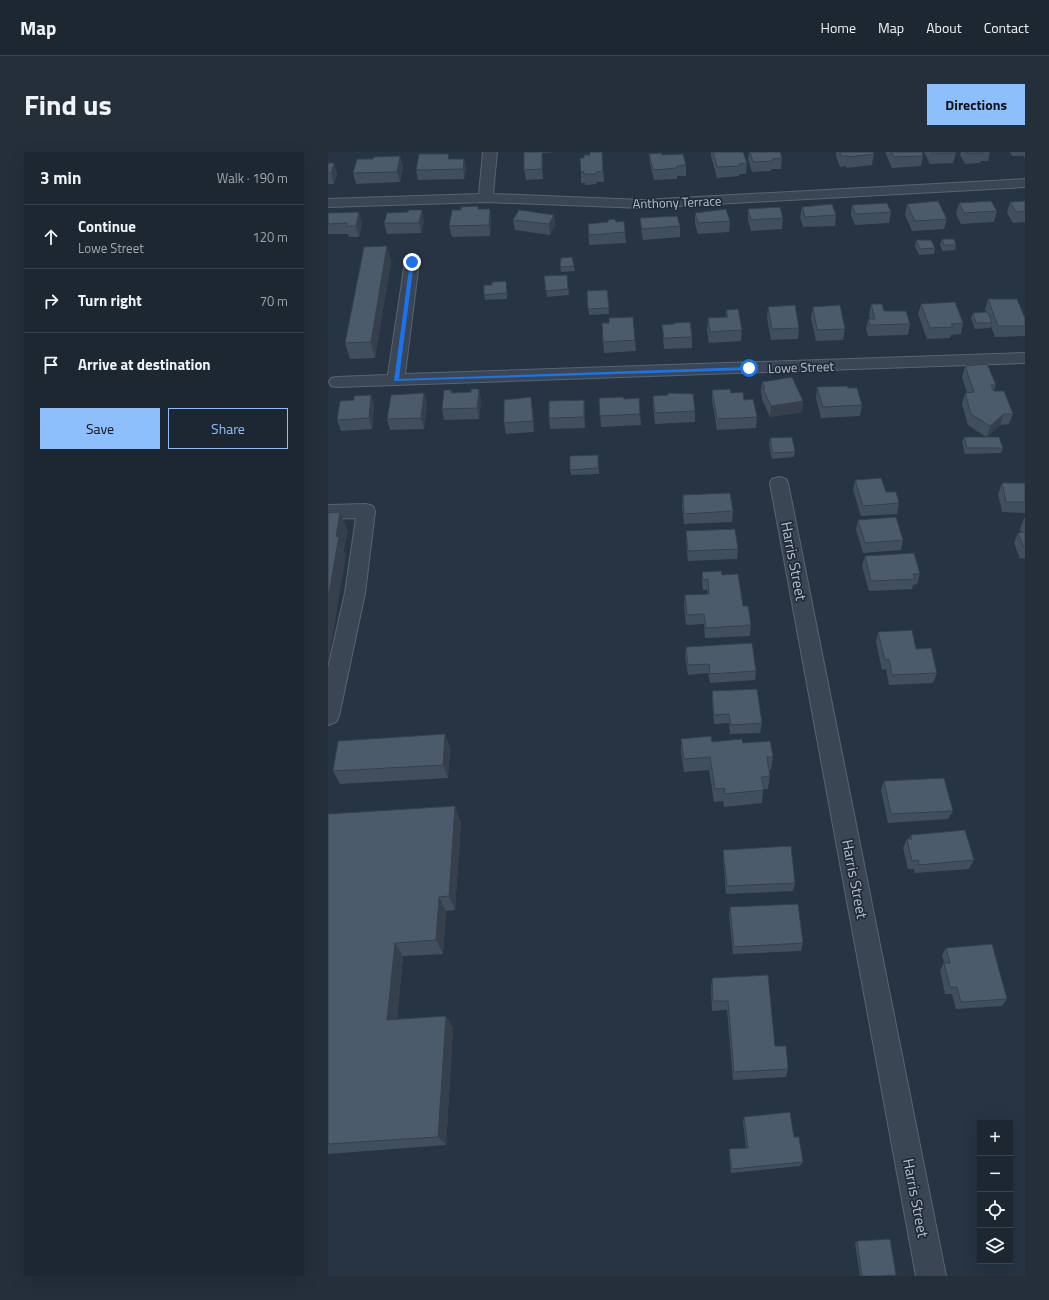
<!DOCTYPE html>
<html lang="en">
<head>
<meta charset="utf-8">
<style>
  :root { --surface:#1c2732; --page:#252f3a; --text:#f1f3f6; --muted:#a0a5ac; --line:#3a444d; --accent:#8dbffc }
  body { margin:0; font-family:"Titillium Web",sans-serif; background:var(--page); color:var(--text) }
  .controls { position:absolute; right:12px; bottom:12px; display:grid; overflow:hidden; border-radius:0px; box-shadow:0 4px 16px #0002 }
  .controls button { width:36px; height:36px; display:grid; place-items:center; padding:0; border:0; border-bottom:1px solid var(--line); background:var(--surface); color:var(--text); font:20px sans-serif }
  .stop { position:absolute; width:12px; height:12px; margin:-9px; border:3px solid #1a73e8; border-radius:50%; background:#fff }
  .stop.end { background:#1a73e8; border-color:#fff; box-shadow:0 1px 4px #0008 }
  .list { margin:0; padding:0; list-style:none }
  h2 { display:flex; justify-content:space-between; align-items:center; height:52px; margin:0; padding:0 16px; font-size:17px }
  h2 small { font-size:13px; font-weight:400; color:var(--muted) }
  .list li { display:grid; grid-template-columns:26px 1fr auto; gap:12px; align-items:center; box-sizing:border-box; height:64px; padding:0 16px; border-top:1px solid var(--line) }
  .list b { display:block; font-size:15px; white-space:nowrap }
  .list p { margin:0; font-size:13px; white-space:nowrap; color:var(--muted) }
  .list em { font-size:13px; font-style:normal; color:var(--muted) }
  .actions { display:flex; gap:8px; padding:12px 16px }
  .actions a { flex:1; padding:9px 0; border:1px solid var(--accent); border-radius:0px; text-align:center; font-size:14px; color:var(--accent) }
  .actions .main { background:var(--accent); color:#111 }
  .icon { flex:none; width:22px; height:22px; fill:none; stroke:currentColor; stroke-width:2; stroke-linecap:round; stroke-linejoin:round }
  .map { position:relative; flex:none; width:697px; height:1124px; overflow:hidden; border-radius:0px }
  header { display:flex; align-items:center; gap:24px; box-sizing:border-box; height:56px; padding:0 20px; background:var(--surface); border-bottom:1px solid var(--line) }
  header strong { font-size:19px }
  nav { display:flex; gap:22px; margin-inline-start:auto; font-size:14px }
  .intro { display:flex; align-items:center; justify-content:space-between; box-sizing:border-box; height:96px; padding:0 24px }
  h1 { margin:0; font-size:28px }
  .button { padding:10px 18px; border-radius:0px; background:var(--accent); color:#111; font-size:14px; font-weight:700 }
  main { display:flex; gap:24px; padding:0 24px }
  aside { flex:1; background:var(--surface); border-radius:0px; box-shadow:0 4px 16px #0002 }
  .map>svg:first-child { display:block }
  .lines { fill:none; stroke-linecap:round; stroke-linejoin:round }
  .minor-casing { stroke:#586470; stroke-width:2 }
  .minor { fill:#3a4653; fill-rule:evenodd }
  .wall { fill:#414e5d }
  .shaded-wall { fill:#35404c }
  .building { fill:#4c5b6c; stroke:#35404c }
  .route { fill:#1a73e8 }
  .labels { text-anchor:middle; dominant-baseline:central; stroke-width:3.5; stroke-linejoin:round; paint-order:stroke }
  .far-street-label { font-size:13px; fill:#b7c1cd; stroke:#1f2b38 }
  .street-label { font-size:15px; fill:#b7c1cd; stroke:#1f2b38 }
</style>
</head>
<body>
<header>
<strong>Map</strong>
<nav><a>Home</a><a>Map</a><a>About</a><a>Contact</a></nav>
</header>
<div class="intro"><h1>Find us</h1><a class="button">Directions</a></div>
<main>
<aside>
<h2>3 min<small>Walk · 190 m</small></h2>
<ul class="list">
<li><svg class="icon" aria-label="ahead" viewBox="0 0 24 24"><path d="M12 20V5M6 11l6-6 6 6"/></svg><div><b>Continue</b><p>Lowe Street</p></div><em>120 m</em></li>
<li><svg class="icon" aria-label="right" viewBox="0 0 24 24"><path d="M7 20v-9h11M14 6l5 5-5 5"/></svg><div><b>Turn right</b></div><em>70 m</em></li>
<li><svg class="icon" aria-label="arrive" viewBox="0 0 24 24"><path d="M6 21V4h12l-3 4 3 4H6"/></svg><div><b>Arrive at destination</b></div></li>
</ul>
<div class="actions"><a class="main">Save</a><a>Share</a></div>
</aside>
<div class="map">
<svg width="697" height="1124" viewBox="0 0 697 1124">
  <rect width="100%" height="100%" fill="#263443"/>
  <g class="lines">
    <!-- minor casing -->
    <g class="minor-casing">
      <path id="minor" d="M155,0H169L165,42L315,48L697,27V35L315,56L158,50L0,55V47L151,42Z
        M84,106L89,107L91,110L77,222L697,201V211L9,235L3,234L1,230L3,226L9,225L60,223L77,110L79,107Z
        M451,325L458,327L460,331L618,1124H588L442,331L444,327Z
        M38,352L45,354L47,359L37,441L11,564L8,570L0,573V516L17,441L28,366L0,367V353Z"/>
    </g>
    <!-- minor -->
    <use href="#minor" class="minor"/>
  </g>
  <!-- wall -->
  <path class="wall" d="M196,0H229L214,1L215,10V27L198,28L196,18Z
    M274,0L276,30H268L269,32L257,33V31H253V20L256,6L262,3Z
    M383,0H415L419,11L418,22H411V24L389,26L383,4Z
    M421,0H452L454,6L453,17H443V19L424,20L420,7Z
    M508,0H545L546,2L544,13L519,16L518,14L512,15L508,4Z
    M557,0H594L595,4L593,14L564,16Z
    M596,0H627L628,1L625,11L602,12Z
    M633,0H662L660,9H653L652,11L637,12L632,3Z
    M682,0H697V6L695,4H684Z
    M321,2L334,3L358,13V24H349V27L326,28L322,12Z
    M122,7H136L138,17L136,27L90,28L88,18Z
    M0,11H6L9,22L6,32H0Z
    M75,14L72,30L28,32L25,21Z
    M697,49V70L685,71L679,61L682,50Z
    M631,51L669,59L666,70L633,72L628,62Z
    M579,52L619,67L616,77L584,79L577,63Z
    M524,53L563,60L561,71L527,73L523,63Z
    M150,54V57H162L163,68L162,84L124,85L121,74L133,58Z
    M474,55L508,63L507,74L475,75L472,65Z
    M420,57L455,66L454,77L423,79L420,68Z
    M0,61L34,71L31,85H21L20,82H0Z
    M367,61L402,69L401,80L370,82L367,72Z
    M226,63L227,73L222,83L187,78L185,68Z
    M312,66L352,74V85L315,88L313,77Z
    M96,69L93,81L59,82L56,71Z
    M288,70L297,80L298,91L261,93L260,72Z
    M614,87L628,93L627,98L615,99L612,93Z
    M588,88L607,96L606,102L591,103L587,94Z
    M59,94L63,110L47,206L22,207L17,191Z
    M246,114L247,119L233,120L232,115Z
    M239,123L241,143L219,145L216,124Z
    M164,133L179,135V147L157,148L156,143Z
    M279,138L281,162L261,163L259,139Z
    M660,147L697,166V184L667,185L663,174L662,176L647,177L643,166L645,161L658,160L657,158Z
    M543,152L582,172L580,183L540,184L538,177L540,167H542L541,163Z
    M593,152L635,171L633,182L623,183L622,186L599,187L590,162Z
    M440,155L471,176L470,187L443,188L439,166Z
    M485,155L517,177L515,188L488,189L483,166Z
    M398,158L414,178L413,189L381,191L379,177L380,166L398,165Z
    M274,171H281L307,188L308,199L276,201Z
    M334,173L364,185V196L336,197Z
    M637,214L668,233L666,239L685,262L681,272L672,273L659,285L675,296L673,301L637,302L634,290L636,285H658L640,273L634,252L637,241H639L634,225Z
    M434,230L475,249L474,260L442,265L434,247V243L433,240Z
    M489,235L520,236L534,253L532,264L493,266L488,246Z
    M151,237L153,248L151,267L116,268L114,257L123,238L124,241L143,240Z
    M384,238L416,248L429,265L428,276L389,278L384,249Z
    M96,241L99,252L96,277L62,278L59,267Z
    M43,243L46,254L44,277L13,279L9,268Z
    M325,244L367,259V270L327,272L325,255Z
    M271,246L296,247L312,262L313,273L273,275Z
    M256,248L257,258V276L222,277L221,266Z
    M205,256L206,280L178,282L176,271Z
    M442,286L467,300L466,305L444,307L441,292Z
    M270,303L271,322L243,323L242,318Z
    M527,328L558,340L571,351L569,362L533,364L525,338Z
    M674,331H697V361L674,360L670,342Z
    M355,343L405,359L404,370L356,372L354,354Z
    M696,366H697V406L692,407L686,391L690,381H693L692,377Z
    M530,368L575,388L573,398L535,401L528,378Z
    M358,379L410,397L409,407L360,409L358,389Z
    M537,404L592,422L589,432L585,433L584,437L541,439L534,414Z
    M374,420L394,423L415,454L423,473L422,484L377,486L376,472L358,473L356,453L357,443L380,442L379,438H375L374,430Z
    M550,480L588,497L609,521L605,531L561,533L558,517L554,518L548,490Z
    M358,495L428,519L427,528L382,531L380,521L360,523L357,505Z
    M384,539L434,571L432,581L402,582L401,571L386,572L384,549Z
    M117,582L122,596L120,626L12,632L5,619Z
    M353,587L415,591L445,605L443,618H441L442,624L440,637H435L434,651L396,655L395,649L386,650L381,618L356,620L353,600Z
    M556,629L625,659L620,667L560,671L553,638Z
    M0,662L133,670L127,758L118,759L115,802L75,804L69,867L118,864L125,876L118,993L0,1002Z
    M583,683L646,708L641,717L587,721L586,717H580L575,696L579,687H581Z
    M395,698L467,731L465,739L398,742L395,706Z
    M402,755L475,791L473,799L405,802L401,763Z
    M618,796L679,847L674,854L628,857L624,842H617L612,818L616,811L614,803Z
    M384,826L460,917L458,925L405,928L399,858L384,859L383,836Z
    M416,965L466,985L475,1010L472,1014L403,1021L401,1002V997L418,996L415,970Z
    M529,1089L568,1123L566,1124H532L527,1091Z"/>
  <!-- shaded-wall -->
  <path class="shaded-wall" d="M214,0L215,10V27L214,17Z
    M72,4L75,14L72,30L69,20Z
    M136,7L138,17L136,27L135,17Z
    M6,11L9,22L6,32L3,21Z
    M162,57L163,68L162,84L161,73Z
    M94,58L96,69L93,81L91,71Z
    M31,60L34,71L31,85L28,74Z
    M226,63L227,73L222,83L221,72Z
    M59,94L63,110L47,206L43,190Z
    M151,237L153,248L151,267L149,256Z
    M96,241L99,252L96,277L93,266Z
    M43,243L46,254L44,277L41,266Z
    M203,245L205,256L206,280L205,269Z
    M256,248L257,258V276L256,265Z
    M475,249L474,260L442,265L443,254Z
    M676,262L672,273L659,285L662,274Z
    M12,360L20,379L16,399L18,403L0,512V447L8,385Z
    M117,582L122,596L120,626L115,613Z
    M127,654L133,670L127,758L121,744Z
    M111,745L118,759L115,802L108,788Z
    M67,791L75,804L68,879L59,868Z
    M118,864L125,876L118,993L110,985Z"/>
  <!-- building -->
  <path class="building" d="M196,0H214V17L196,18Z
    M262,0H274L275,19L268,20V22H256V20H253L252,6H256V3H262Z
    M385,0H415L419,11L411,12L412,14L389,15Z
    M422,0H452L454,6L444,7V9L425,10Z
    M512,0H545L546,2L520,5V4H513Z
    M563,0H594L595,4L566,5Z
    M603,0H627L628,1L604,2Z
    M639,0H654L655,1L640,2Z
    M333,1L334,3L355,2L358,13L349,14V16L325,18L321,2Z
    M91,2H121L120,7H136L135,17L88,18Z
    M72,4L69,20L25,21L29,7H45V5Z
    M0,11H6L3,21H0Z
    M610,49L619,67L587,69L579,52Z
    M663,49L669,59L636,61L631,51Z
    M697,49V59L688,60L682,50Z
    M559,51L563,60L528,62L524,53Z
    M504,52L508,63L477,65L474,55Z
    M150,54V57H162L161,73L121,74L124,58H133V55Z
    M452,55L455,66L423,68L420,57Z
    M398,57L402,69L370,71L367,61Z
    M81,58H94L91,71H56L59,61L80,60Z
    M191,58L226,63L221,72L185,68Z
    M31,60L28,74H18L19,71L0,72V61Z
    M349,64L352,74L314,77L312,66Z
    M287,67L288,70L296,69L297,80L261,83L260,72L280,70V68Z
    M614,87H626L628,93H616Z
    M588,88H603L607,96L592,97Z
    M59,94L43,190L17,191L36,95Z
    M244,105L246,114L232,115L233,106Z
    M239,123L240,137L218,139L216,124Z
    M178,129L179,141L156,143V133H164V130Z
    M279,138L281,156L260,157L259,139Z
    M660,147H689L697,166V174H670Z
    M627,150L635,171L623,172L625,175L602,176L593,152Z
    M543,152H554L556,159H578L582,172L542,173L540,167H547Z
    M467,153L471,176L444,177L440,155Z
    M512,153L517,177L489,178L485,155Z
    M410,157L414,178L382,180L380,166L400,165L398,158Z
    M660,160L664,171H648L645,161Z
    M305,165L307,188L275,190L274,171H281V166Z
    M362,170L364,185L336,186L334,173L346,172V171Z
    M659,212L668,233H663L666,239H676L685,262H676L662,274L643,262L637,241L646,240L637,214Z
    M464,225L475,249L443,254L435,237L437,236L434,230Z
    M519,234L520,236H529L534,253L495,255L489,235Z
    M143,237H151L149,256L114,257L116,238H123V241L143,240Z
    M402,237L403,241L415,240L416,248L425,247L429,265L389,267L384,238Z
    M96,241L93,266L59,267L63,243Z
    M340,241L365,242L367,259L327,261L325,244L340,243Z
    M43,243L41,266L9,268L12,249L26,248V244Z
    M203,245L205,269L176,271V248Z
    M295,245L296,247L311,246L312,262L272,264L271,246Z
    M256,248V265L221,266V249Z
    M464,285L467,300L445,301L442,286Z
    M636,285H671L675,296H639Z
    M270,303V316L242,318V304Z
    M553,326L558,340H568L571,351L535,354L527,328Z
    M674,331H697V350H678Z
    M402,341L405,359L356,362L355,343Z
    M12,360L8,385L11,384L0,447V361Z
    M568,365L575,388L537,391L530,368Z
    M407,377L410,397L360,399L358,379Z
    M697,380V396H696L690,381Z
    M586,401L592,422H585L587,427L543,429L537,404Z
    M393,419L394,423L410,422L415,454H420L423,473L378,476L376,462L359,463L357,443L381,442L380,427L375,428L374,420Z
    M584,478L588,497L603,496L609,521L564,523L561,507L557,508L550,480Z
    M424,491L428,519L382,522L381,512L360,513L358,495Z
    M429,537L434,571L403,573L401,562L386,563L384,539Z
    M117,582L115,613L5,619L10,589Z
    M383,584L384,590L414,587L415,591L442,589L445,605H439L442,624L433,625L436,638L397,642L396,636L387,637L382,605L356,607L353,587Z
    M616,626L625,659L563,662L556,629Z
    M127,654L121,744L111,745L108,788L67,791L59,868L118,864L110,985L0,992V662Z
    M637,678L646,708L591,713L590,708L584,709L579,687H584L583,683Z
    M463,694L467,731L399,734L395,698Z
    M470,752L475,791L406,795L402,755Z
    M664,792L679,847L633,850L629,835H622L616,811H622L618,796Z
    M440,823L447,894H458L460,917L406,920L400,849H385L384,826Z
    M462,960L466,985H471L475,1010L404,1017L401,997L420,996L416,965Z
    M562,1087L568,1123L550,1124H534L529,1089Z"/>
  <!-- route -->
  <path class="route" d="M82,109L86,110L71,227L421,215L424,216L421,218L66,229Z"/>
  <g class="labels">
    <!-- far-street labels -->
    <g class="far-street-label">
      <text transform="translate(349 50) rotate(-2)">Anthony Terrace</text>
      <text transform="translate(473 215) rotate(-2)">Lowe Street</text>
    </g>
    <!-- street labels -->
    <g class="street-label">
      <text transform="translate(466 409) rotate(79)">Harris Street</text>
      <text transform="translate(527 727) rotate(79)">Harris Street</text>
      <text transform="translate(588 1046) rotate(79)">Harris Street</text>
    </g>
  </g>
</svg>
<div class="controls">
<button>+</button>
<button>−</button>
<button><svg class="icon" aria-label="locate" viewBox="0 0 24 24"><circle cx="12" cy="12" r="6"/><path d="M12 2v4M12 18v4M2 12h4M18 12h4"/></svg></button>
<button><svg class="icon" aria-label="layers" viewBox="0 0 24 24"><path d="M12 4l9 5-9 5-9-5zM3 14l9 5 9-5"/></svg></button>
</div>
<div class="stop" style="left:421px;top:216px"></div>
<div class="stop end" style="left:84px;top:110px"></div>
</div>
</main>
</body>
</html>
